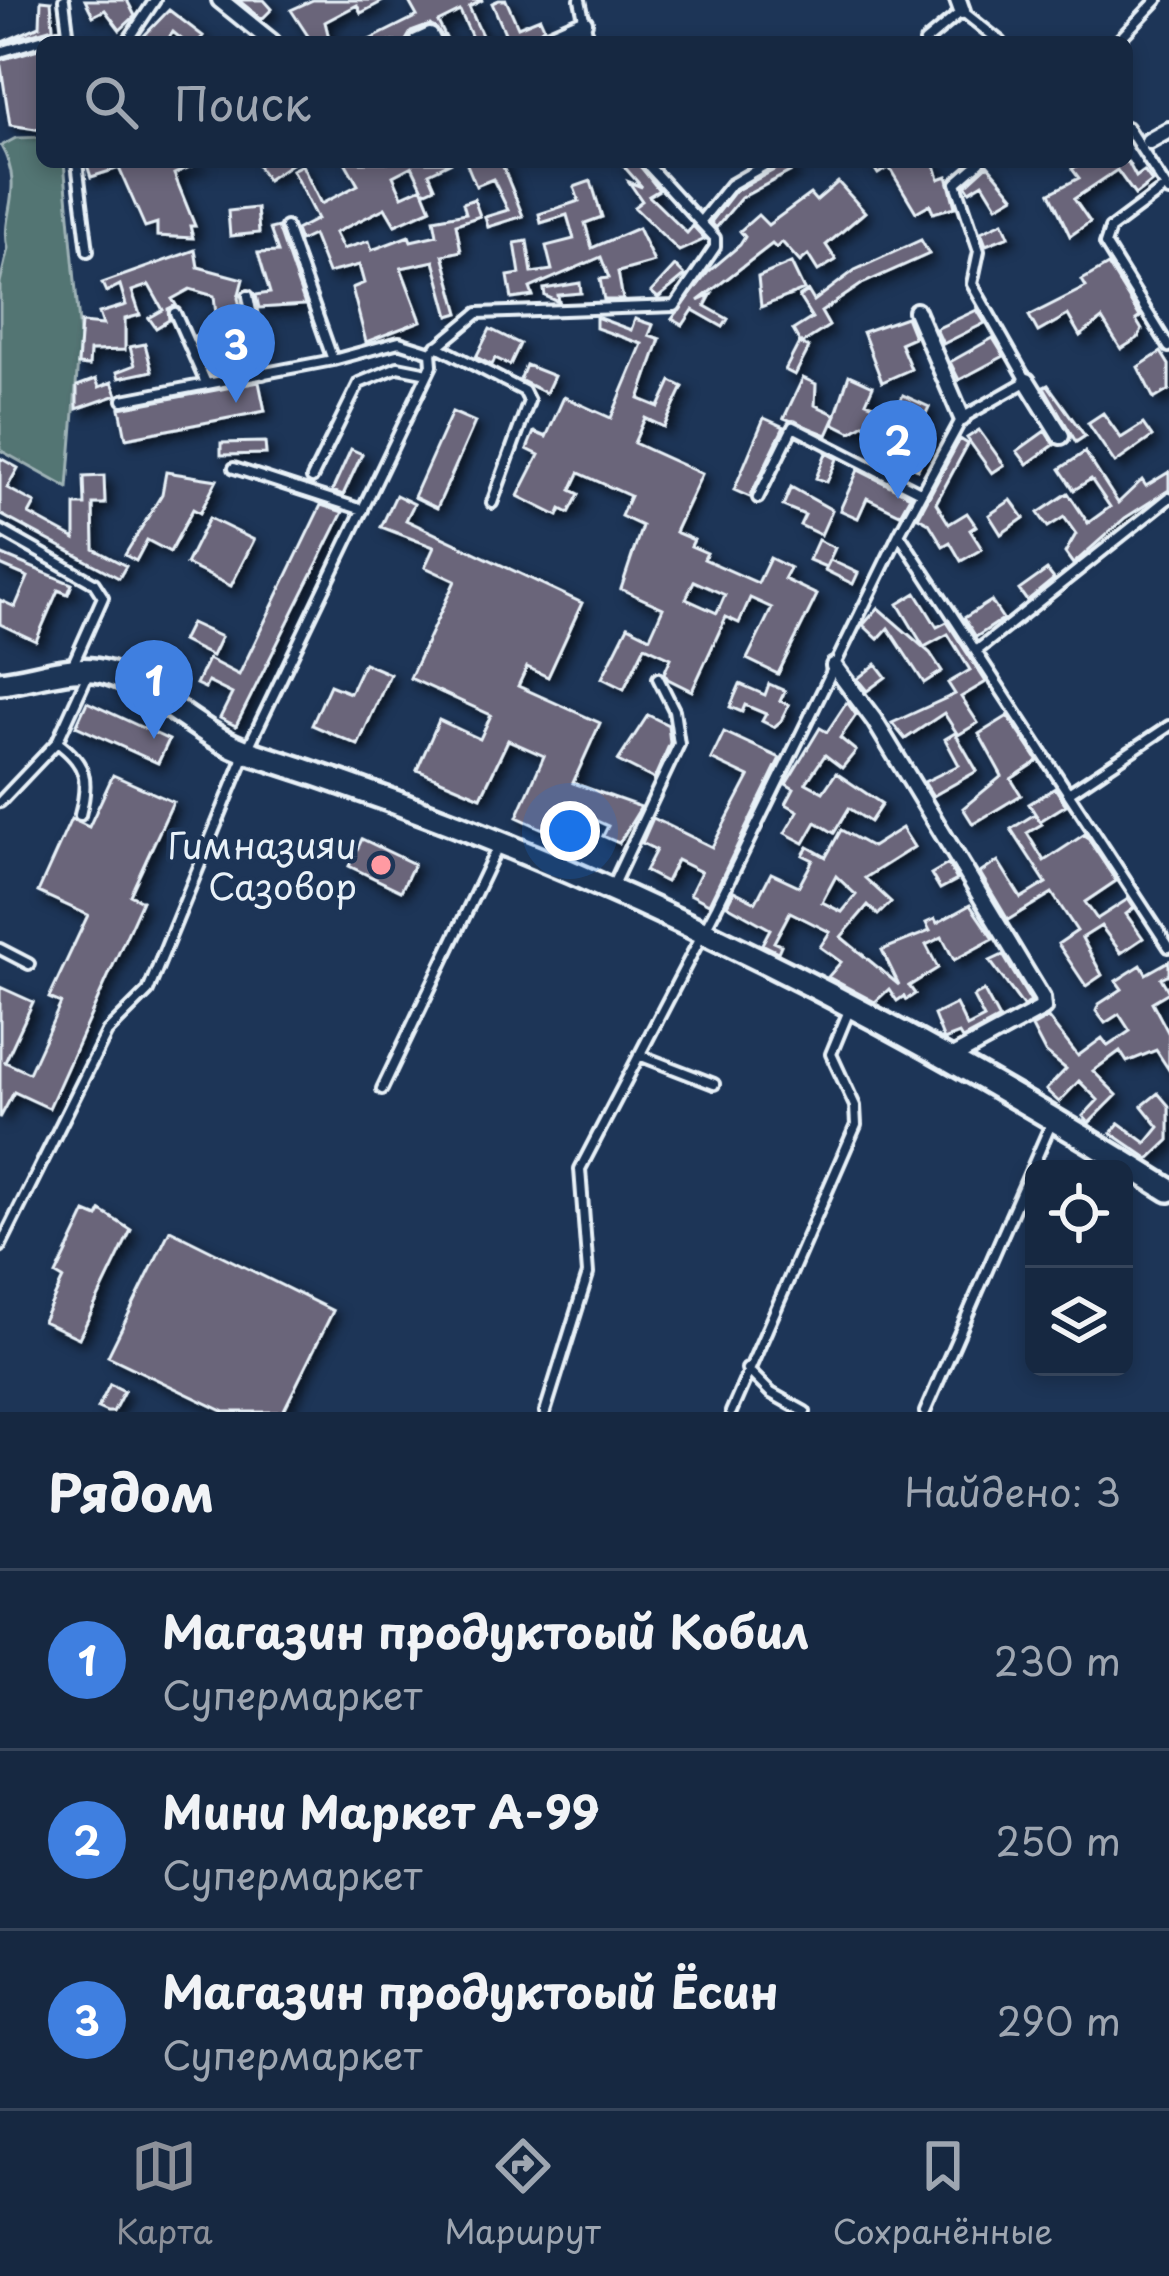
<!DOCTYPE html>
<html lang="ru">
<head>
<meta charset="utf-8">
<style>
  :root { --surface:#162841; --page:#1f3048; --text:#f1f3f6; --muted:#9ea6b1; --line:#35445a; --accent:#8c9099 }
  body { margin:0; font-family:"Playpen Sans",sans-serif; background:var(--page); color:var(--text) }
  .controls { position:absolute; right:36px; bottom:36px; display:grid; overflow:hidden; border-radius:18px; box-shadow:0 6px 18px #0003 }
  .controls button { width:108px; height:108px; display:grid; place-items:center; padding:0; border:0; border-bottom:3px solid var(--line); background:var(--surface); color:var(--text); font:60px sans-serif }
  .you { position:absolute; left:570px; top:831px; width:42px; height:42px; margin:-30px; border:9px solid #fff; border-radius:50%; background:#1a73e8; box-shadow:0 0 0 18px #1a73e833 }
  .badge { display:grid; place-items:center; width:78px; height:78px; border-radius:50%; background:var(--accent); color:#fff; font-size:39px; font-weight:700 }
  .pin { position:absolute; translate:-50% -99px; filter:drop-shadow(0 3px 6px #0008) }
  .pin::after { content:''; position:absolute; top:63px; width:42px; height:36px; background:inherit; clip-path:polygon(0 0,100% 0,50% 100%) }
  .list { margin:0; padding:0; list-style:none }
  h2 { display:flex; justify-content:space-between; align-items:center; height:156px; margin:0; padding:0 48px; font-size:51px }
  h2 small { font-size:39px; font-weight:400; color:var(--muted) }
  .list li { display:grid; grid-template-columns:78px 1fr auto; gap:36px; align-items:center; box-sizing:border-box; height:180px; padding:0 48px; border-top:3px solid var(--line) }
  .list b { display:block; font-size:45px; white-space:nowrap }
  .list p { margin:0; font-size:39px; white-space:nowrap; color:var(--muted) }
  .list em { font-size:39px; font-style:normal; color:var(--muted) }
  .icon { flex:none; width:66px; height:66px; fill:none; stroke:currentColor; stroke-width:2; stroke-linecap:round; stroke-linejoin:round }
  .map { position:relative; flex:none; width:1169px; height:1412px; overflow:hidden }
  .search { position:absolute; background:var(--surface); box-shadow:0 6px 18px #0003; left:36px; right:36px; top:36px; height:132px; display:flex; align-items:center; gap:30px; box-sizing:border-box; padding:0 42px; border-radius:18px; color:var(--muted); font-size:45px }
  .sheet { height:696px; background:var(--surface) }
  nav { display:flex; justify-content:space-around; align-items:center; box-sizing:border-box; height:168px; border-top:3px solid var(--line); background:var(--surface); font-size:33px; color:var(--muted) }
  nav a { display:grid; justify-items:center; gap:6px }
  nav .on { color:var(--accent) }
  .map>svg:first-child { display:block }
  .green { fill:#537473; stroke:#9eb2b6; stroke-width:3 }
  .building { fill:#6a657a; stroke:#e8f1f8; stroke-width:3; fill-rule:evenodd; filter:url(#shadow) }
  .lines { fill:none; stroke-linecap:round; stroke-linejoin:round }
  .lane-casing { stroke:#e8f1f8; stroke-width:16 }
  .street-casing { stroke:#e8f1f8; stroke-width:22 }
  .secondary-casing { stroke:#e8f1f8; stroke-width:30 }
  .lane { stroke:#1d3557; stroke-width:8 }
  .street { stroke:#1d3557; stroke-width:14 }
  .secondary { stroke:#1d3557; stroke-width:21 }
  .poi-dot { fill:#ff9aa2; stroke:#1d3557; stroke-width:4.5 }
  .labels { text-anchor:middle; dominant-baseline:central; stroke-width:9; stroke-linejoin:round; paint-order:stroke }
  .poi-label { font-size:36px; fill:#e8f1f8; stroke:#1d3557; text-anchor:end }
</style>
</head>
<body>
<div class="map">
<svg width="1169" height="1412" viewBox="0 0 1169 1412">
  <defs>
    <filter id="shadow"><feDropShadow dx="6" dy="6" stdDeviation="6" flood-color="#0009"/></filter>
  </defs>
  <rect width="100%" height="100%" fill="#1d3557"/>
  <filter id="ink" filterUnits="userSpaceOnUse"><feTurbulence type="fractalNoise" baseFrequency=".00833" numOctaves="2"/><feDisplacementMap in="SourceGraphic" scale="24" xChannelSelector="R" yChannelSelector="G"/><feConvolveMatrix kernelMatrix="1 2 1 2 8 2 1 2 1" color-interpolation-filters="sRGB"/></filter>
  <g filter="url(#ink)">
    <!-- green -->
    <path class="green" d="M42,137V162H64L80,335L68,488L0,450V283L8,248C0,213 26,190 1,146L16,138Z"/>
    <!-- building -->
    <path class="building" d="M41,0L51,1L53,28L0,43L40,26Z
      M85,0H127L135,16L120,30L105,10L93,16Z
      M238,0H264L272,9L262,19Z
      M313,0H385L361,13L357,5L325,22L330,42H312L291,10Z
      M408,0H483L469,7L485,42H474L460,11L438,22L448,42L430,25L411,32L405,42H365L417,16Z
      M499,0H506L518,27L540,18L544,27L527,42H486L505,33L492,3Z
      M169,10L203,36L198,42H185L173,32L166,42H138Z
      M42,48V130L10,125L0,60Z
      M86,162H131L130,167L201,162L174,174L195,226H190L193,238L157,236V223L145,227L119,168L91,177Z
      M264,162H294L267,180L258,166Z
      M345,162H452L429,173L435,187L424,192L422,187L431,209L395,225L385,208L335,233L343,249L369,241L372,250L409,236L411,241L437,235L434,219L466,213L463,203L474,199L480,216L456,224L461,251L443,255L459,313L449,316L434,261L401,268L421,321L366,342L352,288L364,283L359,265L328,273L313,235L300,241L296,230L317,219L292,170L302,165L321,204L358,185ZM412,166L422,187L402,196L393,176Z
      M466,162H501L523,216L488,227L485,217L508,210L493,179L476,186Z
      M620,162H637L659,190L649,196L687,233L693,226L705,239L679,251L634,207L642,201L629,182L642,187Z
      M789,162L793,170L741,198L716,228L711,222L735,191Z
      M870,162H934L939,179L947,176L955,207L933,213L930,204L916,212L889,167L878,174Z
      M1083,162H1128L1136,177L1144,171L1152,182L1135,195L1117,170L1074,199L1090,222L1070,236L1050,193L1079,178L1072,169Z
      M988,165L1014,196L997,206L983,183L970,191L966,185Z
      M591,181L602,217L585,223L592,248L638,228L654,262L618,272L623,300H604L600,279L609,278L601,257L530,288L533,296L512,299L508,276L520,274L515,243L527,241L532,273L552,270L546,246L574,239L567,215L541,223L539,214L579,201L574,187Z
      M838,182L865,212L826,245L836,260L818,271L808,255L800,262L782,242L776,248L772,244L698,301L711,295L705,306L728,319L723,327L693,310L683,325L672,319L708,272L740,245L745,237L740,231L758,215L768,225L810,194L816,201Z
      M257,208L259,233L230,236L228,211Z
      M1003,222L1009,236L986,245L981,232Z
      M278,227L305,305L259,308L256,295L270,293L258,253L278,252L270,229Z
      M921,240L929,254L862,284L821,312L829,326L801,344L793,330L812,318L799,297L808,291L814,301L855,270Z
      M195,250L198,267L243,279L238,298L246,329L218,332L214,296L190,289L172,299L176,305L168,309L169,320L156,328L149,318L163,310L149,285L132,291L140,315L125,319V350L90,351L89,366L78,365L81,323L103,325L99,313L126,305L120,285L106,292L102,283Z
      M791,263L804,290L761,307L758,277Z
      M1108,265L1140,317L1136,320L1142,330L1138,338L1121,349L1102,319L1080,336L1068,315L1038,332L1029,316L1086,287L1082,280Z
      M675,266L685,276L658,298L651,292Z
      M580,283L581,293L558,295L559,302L545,296L544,289Z
      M977,310L985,323L943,344L936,329Z
      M596,317L631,330L635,319L653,325L649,335L660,339L639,399L659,407L671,381L683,387L664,427L645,418L634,443L702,474L675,532L694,540L691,546L707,553L704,559L758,583L770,558L790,568L784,579L817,595L778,674L747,659L772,608L750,598L739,623L726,617L692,691L668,679L664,673L671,658L645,646L624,689L602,678L628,626L650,637L663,608L621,589L642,526L621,516L630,496L579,473L571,490L579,494L569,513L561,509L558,516L518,496L539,455L527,449L534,432L546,437L564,397L611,418L642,344L596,328ZM694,581L725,595L717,613L686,599Z
      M906,317L914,337L900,343L911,369L882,382L863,332Z
      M214,327L225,353L250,348L253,367L234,370L232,361L210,371L194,336Z
      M490,329L520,344L510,365L495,358L492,365L476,357Z
      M993,338L1004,356L959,380L950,362Z
      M799,343L809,348L795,375L785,370Z
      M145,344L152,371L119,378L117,372L135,365L130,347Z
      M1161,352L1169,365V390L1154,399L1138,367Z
      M526,365L554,376L546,393L520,380Z
      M849,375L873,386L866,402L883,409L874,429L864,424L851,432L833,423Z
      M803,378L816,384L815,405L836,415L827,435L784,418Z
      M96,379L99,387L112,382L117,395L77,409V386Z
      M259,382L265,411L126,438L120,408Z
      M1048,385L1085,436L1076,442L1044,387Z
      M903,395L929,407L921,424L896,412Z
      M452,412L475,422L437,508L414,497Z
      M1103,413L1121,438L1143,424L1152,437L1115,463L1088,423Z
      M764,418L784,427L750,497L734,490Z
      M915,426L934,435L918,469L899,460Z
      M979,430L1004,465L992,473L967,438Z
      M1045,431L1054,445L1027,464L1017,451Z
      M960,439L968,444L936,503L949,524L967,513L976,526L970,530L982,549L961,561L950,542L943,546L929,523L918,517Z
      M265,442L266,454L221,455V443Z
      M351,449L362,454L343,495L332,491Z
      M1085,452L1118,503L1142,480L1146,486L1169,472V490L1125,518L1073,564L1065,553L1076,534L1064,517L1048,527L1038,513L1068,493L1088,523L1110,507L1091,479L1074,490L1060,469Z
      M826,453L837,459L827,482L816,478Z
      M0,458L18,468L7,488L35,503L29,514L75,539V505H85L84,477L104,476L105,504H93L94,549L126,566L119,578L0,514Z
      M858,470L910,496L900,514L867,498L858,518L840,510Z
      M166,472L217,480L200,513L193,509L170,552L147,540L136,561L125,555L162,494Z
      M791,487L832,510L821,535L800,525L805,515L783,506Z
      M396,495L414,504L406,520L582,603L548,677L527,667L518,686L600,723L573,783L641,807L619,843L603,836L608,826L563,806L552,833L517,817L544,756L508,740L481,797L417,770L439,720L480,739L491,715L410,678L455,581L425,567L434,547L381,527Z
      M1011,500L1024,518L1001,534L989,515Z
      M321,505L343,512L236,726L220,718L232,694L208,682L205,688L196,684L208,659L239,675Z
      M209,518L254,540L231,586L186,564Z
      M818,540L835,548L826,567L809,560Z
      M0,554L72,584L68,594L58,590L36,641L0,624V600L15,607L28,577L0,565Z
      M830,560L858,573L853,584L825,570Z
      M1047,570L1054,579L1027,601L1019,590Z
      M916,593L937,627L947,622L986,682L961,697L978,723L958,735L944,713L905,739L892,723L955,694L948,683L970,670L948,634L924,647L898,604Z
      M991,601L1003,619L976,637L964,618Z
      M878,608L930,653L942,671L924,683L888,628L878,639L863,625Z
      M191,623L221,637L212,656L182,641Z
      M364,663L390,674L358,745L312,725L330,685L350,693Z
      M876,664L886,677L867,691L857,679Z
      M740,684L765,695L769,684L785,691L780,701L789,705L781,721L774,727L762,721L766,714L745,705L742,712L730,707Z
      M87,702L169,740L158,763L76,726Z
      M847,702L856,715L840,738L856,751L842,768L825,755L806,783L823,792L836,773L882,804L870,822L849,808L834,833L816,822L804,843L785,833L798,811L786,804L794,789L786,784L820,728L827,732Z
      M648,715L668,725L670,743L654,779L618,761Z
      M1008,716L1038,761L1011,779L1021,795L973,824L963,808L1002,776L979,734Z
      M724,732L780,758L709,904L690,894L701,872L677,860L666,882L645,871L656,850L642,843L653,818L712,847L749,777L711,759Z
      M955,733L977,771L933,796L924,782L959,765L945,739Z
      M113,775L173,802L130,895L142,901L49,1108L14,1092L0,1118V987L33,1002L5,1062L29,1073L61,1003L49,998L88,915L38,892L71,819L89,827Z
      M1055,788L1066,805L1040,821L1029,804Z
      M1035,814L1042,824L1027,833L1044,861L1085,834L1116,881L1085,902L1097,919L1128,899L1134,908L1126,914L1143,938L1121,953L1101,926L1082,938L1102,975L1086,986L1058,944L1077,931L1052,893L1008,920L980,873L998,861L1021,898L1046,883L1011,829Z
      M902,828L914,847L865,878L891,902L878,915L868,905L841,937L899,985L882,950L930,931L926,923L935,919L937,923L970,905L993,939L954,960L942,937L926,945L938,968L909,986L915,994L906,1000L904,996L897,1001L889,989L875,1002L828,977L841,962L820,947L830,932L790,912L774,942L781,945L778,952L762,944L770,929L727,905L734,891L756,902L771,873L799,886L813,860L803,855L808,847L826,857L841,830L872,847ZM836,876L856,895L842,912L822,902Z
      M362,839L414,864L401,891L349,866Z
      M948,864L957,880L940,889L931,874Z
      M1003,955L1031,1002L1023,1006L990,961Z
      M1169,961V974L1161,978L1169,992L1152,1002L1169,1034V1070L1156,1050L1127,1062L1120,1051L1093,1071L1117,1095L1089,1123L1083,1116L1098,1100L1079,1081L1059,1102L1046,1090L1066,1069L1045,1052L1032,1027L1048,1018L1078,1056L1102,1038L1108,1046L1130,1031L1119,1014L1105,1023L1096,1011L1099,1004L1122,989L1116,981L1141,965L1146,974Z
      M984,991L999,1019L962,1039L959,1034L944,1040L934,1015L956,1004L967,1027L984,1018L973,997Z
      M1158,1093L1169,1106V1140L1149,1159L1111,1133L1119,1123L1146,1143L1159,1127L1142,1106Z
      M101,1211L131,1230L79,1338L43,1321L63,1279L56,1275L86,1212L98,1217Z
      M170,1230L333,1311L283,1412H225L108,1356Z
      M110,1384L124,1391L113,1412H107L98,1408Z"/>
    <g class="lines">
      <!-- lane casing -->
      <g class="lane-casing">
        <path id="lane" d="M64,0L68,32
          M580,0L589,42
          M127,42L155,0
          M925,42L962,11L1001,42
          M1117,42L1157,0
          M0,52L68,32L71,42
          M1127,127L1169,192
          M77,162L88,251
          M645,162L700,222
          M1166,187L1110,229L1105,244L1169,347
          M286,227L333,360
          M248,296L263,374
          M175,313L206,383
          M437,346L524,391L529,401L492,503
          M123,400L333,360L399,342L431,352
          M234,468L363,510
          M312,478L359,383L398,367L428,373
          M758,498L793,427L920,492
          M0,530L94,583L103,597L73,664
          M899,534L962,418L1027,381L972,284L979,251L956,183L980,162
          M979,649L1169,498
          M57,742C87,764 89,780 80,815
          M1070,792L1169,726
          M0,802L57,742L89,672
          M611,889L679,744L674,710L658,678
          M0,949L29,964
          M639,1055L714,1084
          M382,1089L497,848
          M0,1247L107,1032L148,991L246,752L432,365L431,352L478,313L675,306L715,247V238L700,222L730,185L770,162
          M747,1369L771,1393L805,1412
          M545,1412L588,1274L580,1169L717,906L899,534L1169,947
          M731,1412L856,1125L855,1106L831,1054L850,1008
          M925,1412L1051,1124"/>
      </g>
      <!-- street casing -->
      <g class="street-casing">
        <path id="street" d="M220,0L272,42
          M958,0L962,11
          M417,42L430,36L433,42
          M538,42L584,22
          M1149,141L1169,130
          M916,311L962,418
          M1027,381L1061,436
          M834,666L874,720L1042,998L1043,1008L949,1059"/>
      </g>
      <!-- secondary casing -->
      <g class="secondary-casing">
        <path id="secondary" d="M0,683C34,680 74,662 108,673C159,689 200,737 251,753C575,855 882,1009 1169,1190"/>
      </g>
      <!-- lane -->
      <use href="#lane" class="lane"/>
      <!-- street -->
      <use href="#street" class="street"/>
      <!-- secondary -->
      <use href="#secondary" class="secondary"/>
    </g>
  </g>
  <!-- markers -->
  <circle class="poi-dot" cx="381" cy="865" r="12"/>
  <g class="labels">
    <!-- poi labels -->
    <g class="poi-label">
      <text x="357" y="844">Гимназияи<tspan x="357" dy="41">Сазовор</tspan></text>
    </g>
  </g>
</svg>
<div class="controls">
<button><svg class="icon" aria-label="locate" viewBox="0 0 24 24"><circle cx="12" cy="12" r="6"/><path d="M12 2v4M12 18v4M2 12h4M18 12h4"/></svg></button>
<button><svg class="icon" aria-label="layers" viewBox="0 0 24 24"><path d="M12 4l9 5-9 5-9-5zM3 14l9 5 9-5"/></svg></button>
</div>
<div class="you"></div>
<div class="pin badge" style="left:154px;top:739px;background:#3f7fe0">1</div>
<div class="pin badge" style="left:898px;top:499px;background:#3f7fe0">2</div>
<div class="pin badge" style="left:236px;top:403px;background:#3f7fe0">3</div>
<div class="search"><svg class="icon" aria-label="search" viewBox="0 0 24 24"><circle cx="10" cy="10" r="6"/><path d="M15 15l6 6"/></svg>Поиск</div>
</div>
<section class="sheet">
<h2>Рядом<small>Найдено: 3</small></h2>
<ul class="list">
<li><span class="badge" style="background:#3f7fe0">1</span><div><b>Магазин продуктоый Кобил</b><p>Супермаркет</p></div><em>230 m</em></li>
<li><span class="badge" style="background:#3f7fe0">2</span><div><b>Мини Маркет А-99</b><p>Супермаркет</p></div><em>250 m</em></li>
<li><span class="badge" style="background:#3f7fe0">3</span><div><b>Магазин продуктоый Ёсин</b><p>Супермаркет</p></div><em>290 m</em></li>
</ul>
</section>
<nav>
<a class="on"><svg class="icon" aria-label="map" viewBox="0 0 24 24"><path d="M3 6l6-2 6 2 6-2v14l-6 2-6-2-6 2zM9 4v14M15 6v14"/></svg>Карта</a>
<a><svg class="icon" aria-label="directions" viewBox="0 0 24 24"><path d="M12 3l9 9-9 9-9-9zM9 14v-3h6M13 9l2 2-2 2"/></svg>Маршрут</a>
<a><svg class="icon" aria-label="saved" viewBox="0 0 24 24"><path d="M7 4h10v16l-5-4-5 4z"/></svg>Сохранённые</a>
</nav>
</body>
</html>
